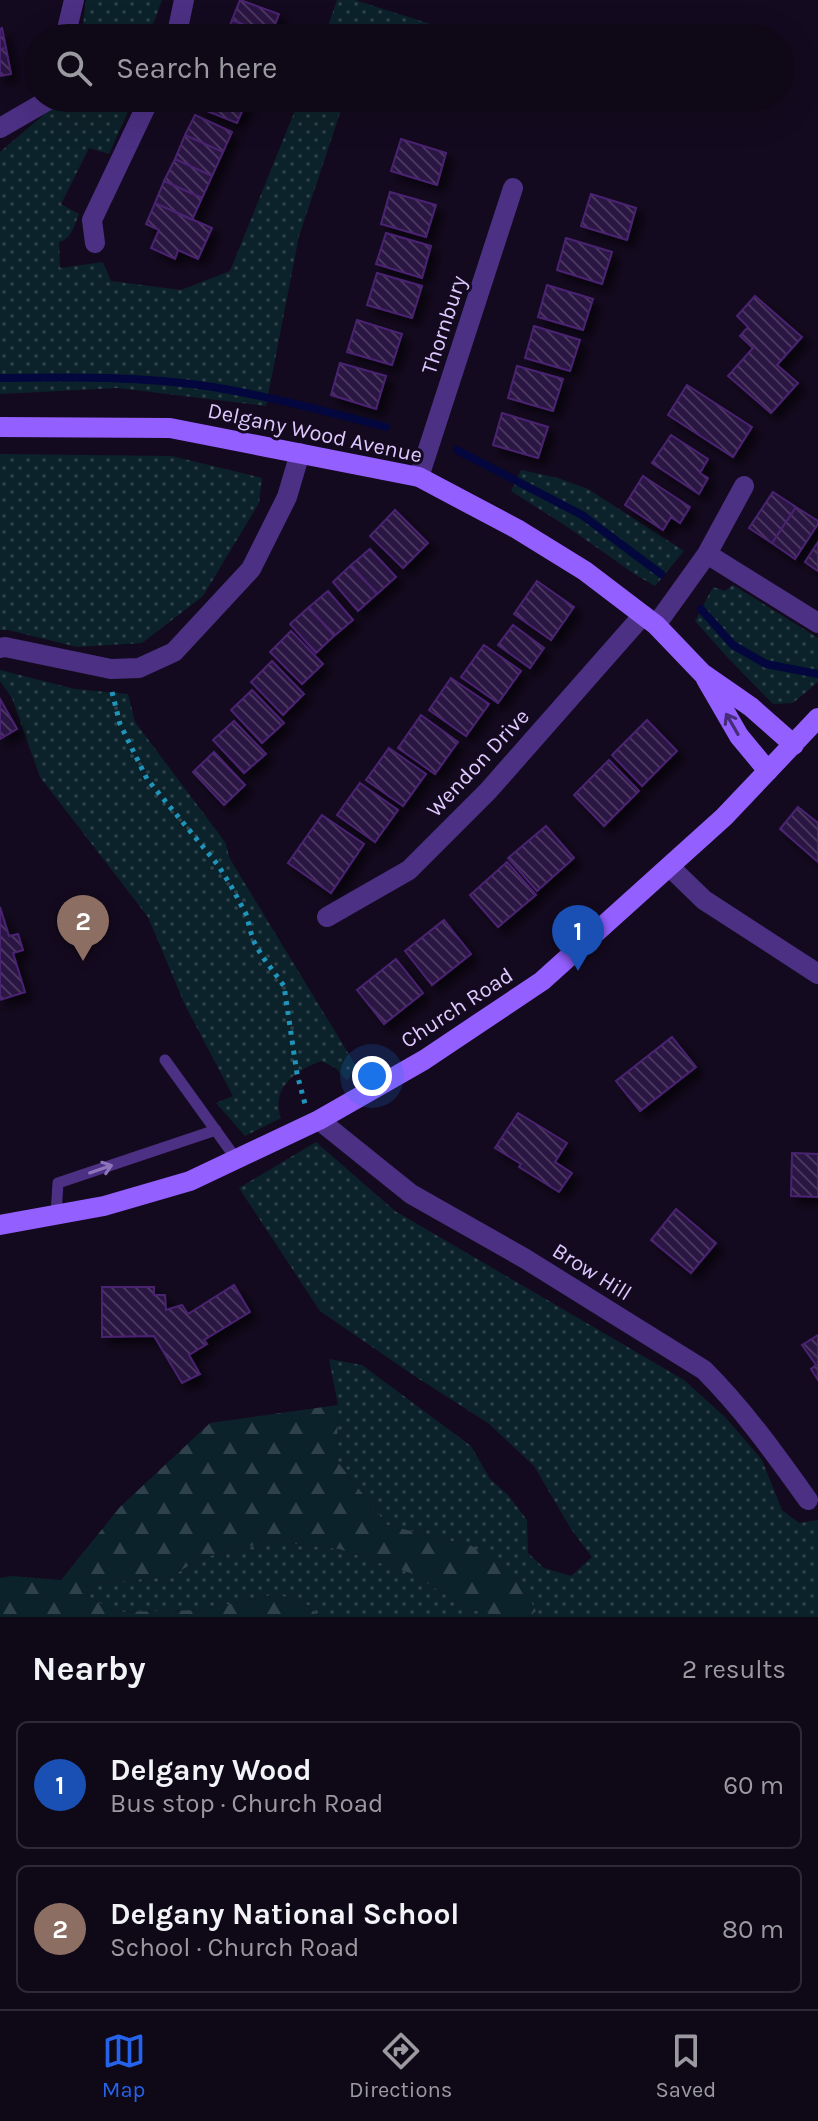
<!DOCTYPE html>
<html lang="en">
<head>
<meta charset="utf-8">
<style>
  :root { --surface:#0f0817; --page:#1d1624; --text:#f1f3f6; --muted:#9b9aa1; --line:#2f2936; --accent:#2563eb }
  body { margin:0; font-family:Karla,sans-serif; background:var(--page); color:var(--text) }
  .you { position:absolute; left:372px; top:1076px; width:28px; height:28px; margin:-20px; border:6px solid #fff; border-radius:50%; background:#1a73e8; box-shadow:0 0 0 12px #1a73e833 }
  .badge { display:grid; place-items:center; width:52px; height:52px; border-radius:50%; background:var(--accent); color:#fff; font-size:26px; font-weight:700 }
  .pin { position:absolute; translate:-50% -66px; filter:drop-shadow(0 2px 4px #0008) }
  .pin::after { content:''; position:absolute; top:42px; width:28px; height:24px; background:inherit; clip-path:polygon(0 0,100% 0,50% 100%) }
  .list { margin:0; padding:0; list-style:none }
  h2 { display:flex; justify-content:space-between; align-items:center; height:104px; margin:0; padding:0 32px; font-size:34px }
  h2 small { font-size:26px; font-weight:400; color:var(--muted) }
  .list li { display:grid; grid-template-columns:52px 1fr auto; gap:24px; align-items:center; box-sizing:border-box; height:128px; margin:0 16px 16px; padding:0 16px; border:2px solid var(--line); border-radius:12px }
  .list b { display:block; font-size:30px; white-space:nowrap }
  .list p { margin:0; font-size:26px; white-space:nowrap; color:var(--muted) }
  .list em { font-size:26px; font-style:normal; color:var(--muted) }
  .icon { flex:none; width:44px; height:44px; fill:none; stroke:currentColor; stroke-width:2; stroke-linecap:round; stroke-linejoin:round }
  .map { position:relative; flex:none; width:818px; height:1617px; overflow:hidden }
  .search { position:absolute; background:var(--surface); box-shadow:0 8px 32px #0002; left:24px; right:24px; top:24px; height:88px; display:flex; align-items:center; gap:20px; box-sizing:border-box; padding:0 28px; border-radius:44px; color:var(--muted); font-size:30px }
  .sheet { height:392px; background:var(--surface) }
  nav { display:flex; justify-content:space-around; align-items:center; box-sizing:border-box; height:112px; border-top:2px solid var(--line); background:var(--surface); font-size:22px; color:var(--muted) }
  nav a { display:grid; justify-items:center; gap:4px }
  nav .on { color:var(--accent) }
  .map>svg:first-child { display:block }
  .grass { fill:url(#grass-dots) }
  .forest { fill:url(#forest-firs) }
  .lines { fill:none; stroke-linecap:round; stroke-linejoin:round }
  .stream { stroke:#04073e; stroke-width:8 }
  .building { fill:url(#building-back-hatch); stroke:#4a2471; stroke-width:2; filter:url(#shadow) }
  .path { stroke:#2095bb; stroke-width:5; stroke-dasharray:4 6; stroke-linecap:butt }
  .lane { stroke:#4c3084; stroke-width:11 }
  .street { stroke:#4c3084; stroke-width:20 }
  .secondary { stroke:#945fff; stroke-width:20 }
  .oneway { stroke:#472c79 }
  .oneway2 { stroke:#8e74bb }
  .labels { text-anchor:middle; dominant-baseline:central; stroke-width:6; stroke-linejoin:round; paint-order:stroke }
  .street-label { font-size:22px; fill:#dfc8ff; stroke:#140a1f }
</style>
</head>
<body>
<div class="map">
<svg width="818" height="1617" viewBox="0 0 818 1617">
  <defs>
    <pattern id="grass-dots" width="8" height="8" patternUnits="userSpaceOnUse" patternTransform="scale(2)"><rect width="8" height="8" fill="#0c222a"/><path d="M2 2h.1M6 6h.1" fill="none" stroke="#2f414a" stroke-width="1.8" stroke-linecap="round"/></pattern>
    <pattern id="forest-firs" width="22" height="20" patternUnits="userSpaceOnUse" patternTransform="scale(2)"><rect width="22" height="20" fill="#0c222a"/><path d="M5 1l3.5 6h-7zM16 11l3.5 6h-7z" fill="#2f414a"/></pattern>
    <pattern id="building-back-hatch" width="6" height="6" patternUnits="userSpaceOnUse" patternTransform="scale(2)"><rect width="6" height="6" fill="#2b1442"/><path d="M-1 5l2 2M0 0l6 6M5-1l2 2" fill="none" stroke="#49355e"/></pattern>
    <filter id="shadow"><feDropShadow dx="7" dy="7" stdDeviation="4" flood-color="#0009"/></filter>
  </defs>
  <rect width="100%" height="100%" fill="#140a1f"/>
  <!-- grass -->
  <path class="grass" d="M86,0H162L154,22L141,37L84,38L82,33Z
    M337,0H355L474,38H324Z
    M74,98H134L109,154L89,148L61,204L79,214C74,225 72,239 59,242L60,268L103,262L111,281L181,290L230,271L300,98H345L299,236L266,406L118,388L0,394V152L48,111Z
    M411,98H458L453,112Z
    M0,454L172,456L262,478L259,503L203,596L142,643L77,647L8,630H0Z
    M521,470L558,478L588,489L684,551L655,586L636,575L566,526L511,491Z
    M733,585L818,638V682L793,703L773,704L729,659L695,621L713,587L725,591Z
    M0,670L75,689L128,694L135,722L225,842L230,859L356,1066L347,1081L337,1069L322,1061C296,1069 270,1089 281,1118L245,1136L216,1103L233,1096L185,1005L148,917L40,777L12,698L0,681Z
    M316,1142L395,1211L684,1380L726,1418L762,1460L782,1510L799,1523L818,1520V1617H529L536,1610L471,1546L387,1525L337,1461L338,1405L329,1359L362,1365L471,1446L490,1479L508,1495L527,1520L528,1553L544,1568L571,1576L592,1557L571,1529L534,1466L488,1423L413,1375L320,1311L239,1188Z
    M272,1541L339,1549L413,1574L466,1608L501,1617H318L310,1606L277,1594L200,1610L115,1612L81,1592L92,1584L172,1576L201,1558Z"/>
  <!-- forest -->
  <path class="forest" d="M338,1405L337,1461L387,1525L472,1546L518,1576L536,1611L529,1617H501L466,1608L413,1574L339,1549L272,1541L201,1558L172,1576L92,1584L81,1592L115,1612L200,1610L277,1594L310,1606L318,1617H0V1578L12,1576L61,1580L120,1507L210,1423Z"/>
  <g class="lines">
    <!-- stream -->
    <path class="stream" d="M0,378C71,377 143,376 213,387C272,397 329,412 386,427
      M457,450L582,515L661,574
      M701,609L733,645L766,664L818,674"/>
  </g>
  <!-- building -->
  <path class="building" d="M240,0L279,14L271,35L232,20Z
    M232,20L271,35L269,38H225Z
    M2,28L6,48L0,49V29Z
    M6,48L11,74L0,76V49Z
    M203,98H234L246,102L237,123L199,108Z
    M195,115L232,132L223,152L185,135Z
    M185,135L223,152L212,176L175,159Z
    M401,139L446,153L437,185L391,171Z
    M175,159L212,176L202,198L164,181Z
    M164,181L202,198L192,220L155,203Z
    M390,192L436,205L426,237L381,224Z
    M591,194L636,208L627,240L581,226Z
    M155,203L212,228L198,259L178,250L175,259L151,248L159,230L146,224Z
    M386,233L431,246L422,278L376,264Z
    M566,238L612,252L602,284L557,270Z
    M377,273L422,286L412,318L367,305Z
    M547,285L593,299L583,330L538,317Z
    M755,296L802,337L777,365L798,383L771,413L728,376L753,348L740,336L748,327L737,316Z
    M357,320L402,334L392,365L347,352Z
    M534,326L580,340L570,371L525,358Z
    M340,363L386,376L376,409L331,395Z
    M517,366L563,379L553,411L508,398Z
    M687,385L752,427L733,457L668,415Z
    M502,413L548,427L538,458L493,445Z
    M671,435L708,459L700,473L708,478L699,494L652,463Z
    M643,476L690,507L680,523L671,517L663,530L625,505Z
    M773,492L796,507L772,543L749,528Z
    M796,507L818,521V524L795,559L772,543Z
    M395,510L428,543L403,568L370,536Z
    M818,542V571L805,562Z
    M370,549L396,577L377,594L351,565Z
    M351,565L377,594L358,611L333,582Z
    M537,581L574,607L551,640L514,614Z
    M328,591L353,620L334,636L309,607Z
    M309,607L334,636L316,653L290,624Z
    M513,625L544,648L530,668L498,645Z
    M291,631L323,664L302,684L270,652Z
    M484,645L521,671L498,703L461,677Z
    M272,661L304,694L283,715L251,682Z
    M451,678L489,704L466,736L429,710Z
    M252,690L284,723L262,743L231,710Z
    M0,699L17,729L0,739Z
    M421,715L458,742L435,774L398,748Z
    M647,720L677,751L642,786L612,755Z
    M234,721L266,754L244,773L213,740Z
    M389,748L426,774L403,806L366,780Z
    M214,752L245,785L224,805L193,772Z
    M609,760L639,791L604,826L574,795Z
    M360,783L398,810L375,842L337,815Z
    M798,807L818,823V862L780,829Z
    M322,815L364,844L331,893L288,863Z
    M546,826L574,858L537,891L508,858Z
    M507,862L536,895L498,927L470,895Z
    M0,907L9,936L18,934L23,950L13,953L25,992L0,1000Z
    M444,920L471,954L432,985L405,951Z
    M396,959L423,993L384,1024L357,990Z
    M672,1037L696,1067L640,1111L616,1081Z
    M518,1113L567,1143L555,1162L572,1173L559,1192L519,1167L521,1164L495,1148Z
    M792,1153L818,1154V1197L791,1196Z
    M676,1209L716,1243L691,1273L651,1240Z
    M234,1285L250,1312L204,1340L207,1344L189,1355L200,1374L182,1383L154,1336L102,1337V1287H154V1295H165L166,1310L182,1305L188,1314Z
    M818,1335V1380L811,1369L816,1365L802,1345Z"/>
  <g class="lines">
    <!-- path -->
    <path class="path" d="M112,692L120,724L147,779L218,865L231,886L246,914L253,940L262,956L284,986L297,1074L305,1104"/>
    <!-- lane -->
    <path class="lane" d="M165,1060L237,1160
      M56,1215L58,1183L216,1130"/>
    <!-- street -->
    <path class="street" d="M69,38L68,25L74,0
      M176,38L184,0
      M0,128L52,98
      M95,243L92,220L150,98
      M419,477L513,188
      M707,554L818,623
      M656,625L707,554L744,486
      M0,648L5,647L111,669L139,668L174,652L251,569L287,497L300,453
      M670,867L704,900L818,974
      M327,917L409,870L488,791L643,615
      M319,1120L411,1194L524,1258L704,1370C744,1410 775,1454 808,1500"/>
    <!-- secondary -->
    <path class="secondary" d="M0,427L170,428L419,477L517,529L585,571L656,625L702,673L751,707L794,745
      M706,679L739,736L768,771
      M0,1225L104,1206L190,1181L319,1120L424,1060L542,981L724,817L818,718"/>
  </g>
  <!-- one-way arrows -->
  <defs><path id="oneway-shaft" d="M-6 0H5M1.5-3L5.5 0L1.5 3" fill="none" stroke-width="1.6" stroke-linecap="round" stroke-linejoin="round" transform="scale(2)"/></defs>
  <use class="oneway" href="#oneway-shaft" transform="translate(732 724) rotate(-120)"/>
  <use class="oneway2" href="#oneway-shaft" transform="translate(101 1169) rotate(-19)"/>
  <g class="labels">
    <!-- street labels -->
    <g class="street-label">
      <text transform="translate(444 325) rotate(-72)">Thornbury</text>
      <text transform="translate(315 433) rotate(12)">Delgany Wood Avenue</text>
      <text transform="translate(478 763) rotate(-47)">Wendon Drive</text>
      <text transform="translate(457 1008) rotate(-33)">Church Road</text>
      <text transform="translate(592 1272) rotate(32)">Brow Hill</text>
    </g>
  </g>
</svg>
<div class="you"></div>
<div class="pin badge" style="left:578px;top:971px;background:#1a4fb4">1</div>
<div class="pin badge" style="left:83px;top:961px;background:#8d6e63">2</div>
<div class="search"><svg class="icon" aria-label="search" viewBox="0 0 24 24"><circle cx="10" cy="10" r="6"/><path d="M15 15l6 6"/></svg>Search here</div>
</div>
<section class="sheet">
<h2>Nearby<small>2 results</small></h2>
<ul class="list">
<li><span class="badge" style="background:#1a4fb4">1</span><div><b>Delgany Wood</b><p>Bus stop · Church Road</p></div><em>60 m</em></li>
<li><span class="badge" style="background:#8d6e63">2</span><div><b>Delgany National School</b><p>School · Church Road</p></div><em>80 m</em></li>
</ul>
</section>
<nav>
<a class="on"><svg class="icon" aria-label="map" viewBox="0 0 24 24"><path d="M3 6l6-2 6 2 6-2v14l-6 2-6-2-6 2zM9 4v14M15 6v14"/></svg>Map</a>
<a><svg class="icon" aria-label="directions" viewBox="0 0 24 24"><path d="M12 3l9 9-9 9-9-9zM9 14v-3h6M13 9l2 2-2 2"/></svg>Directions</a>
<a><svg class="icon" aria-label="saved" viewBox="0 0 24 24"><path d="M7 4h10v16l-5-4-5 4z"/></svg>Saved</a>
</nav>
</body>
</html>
